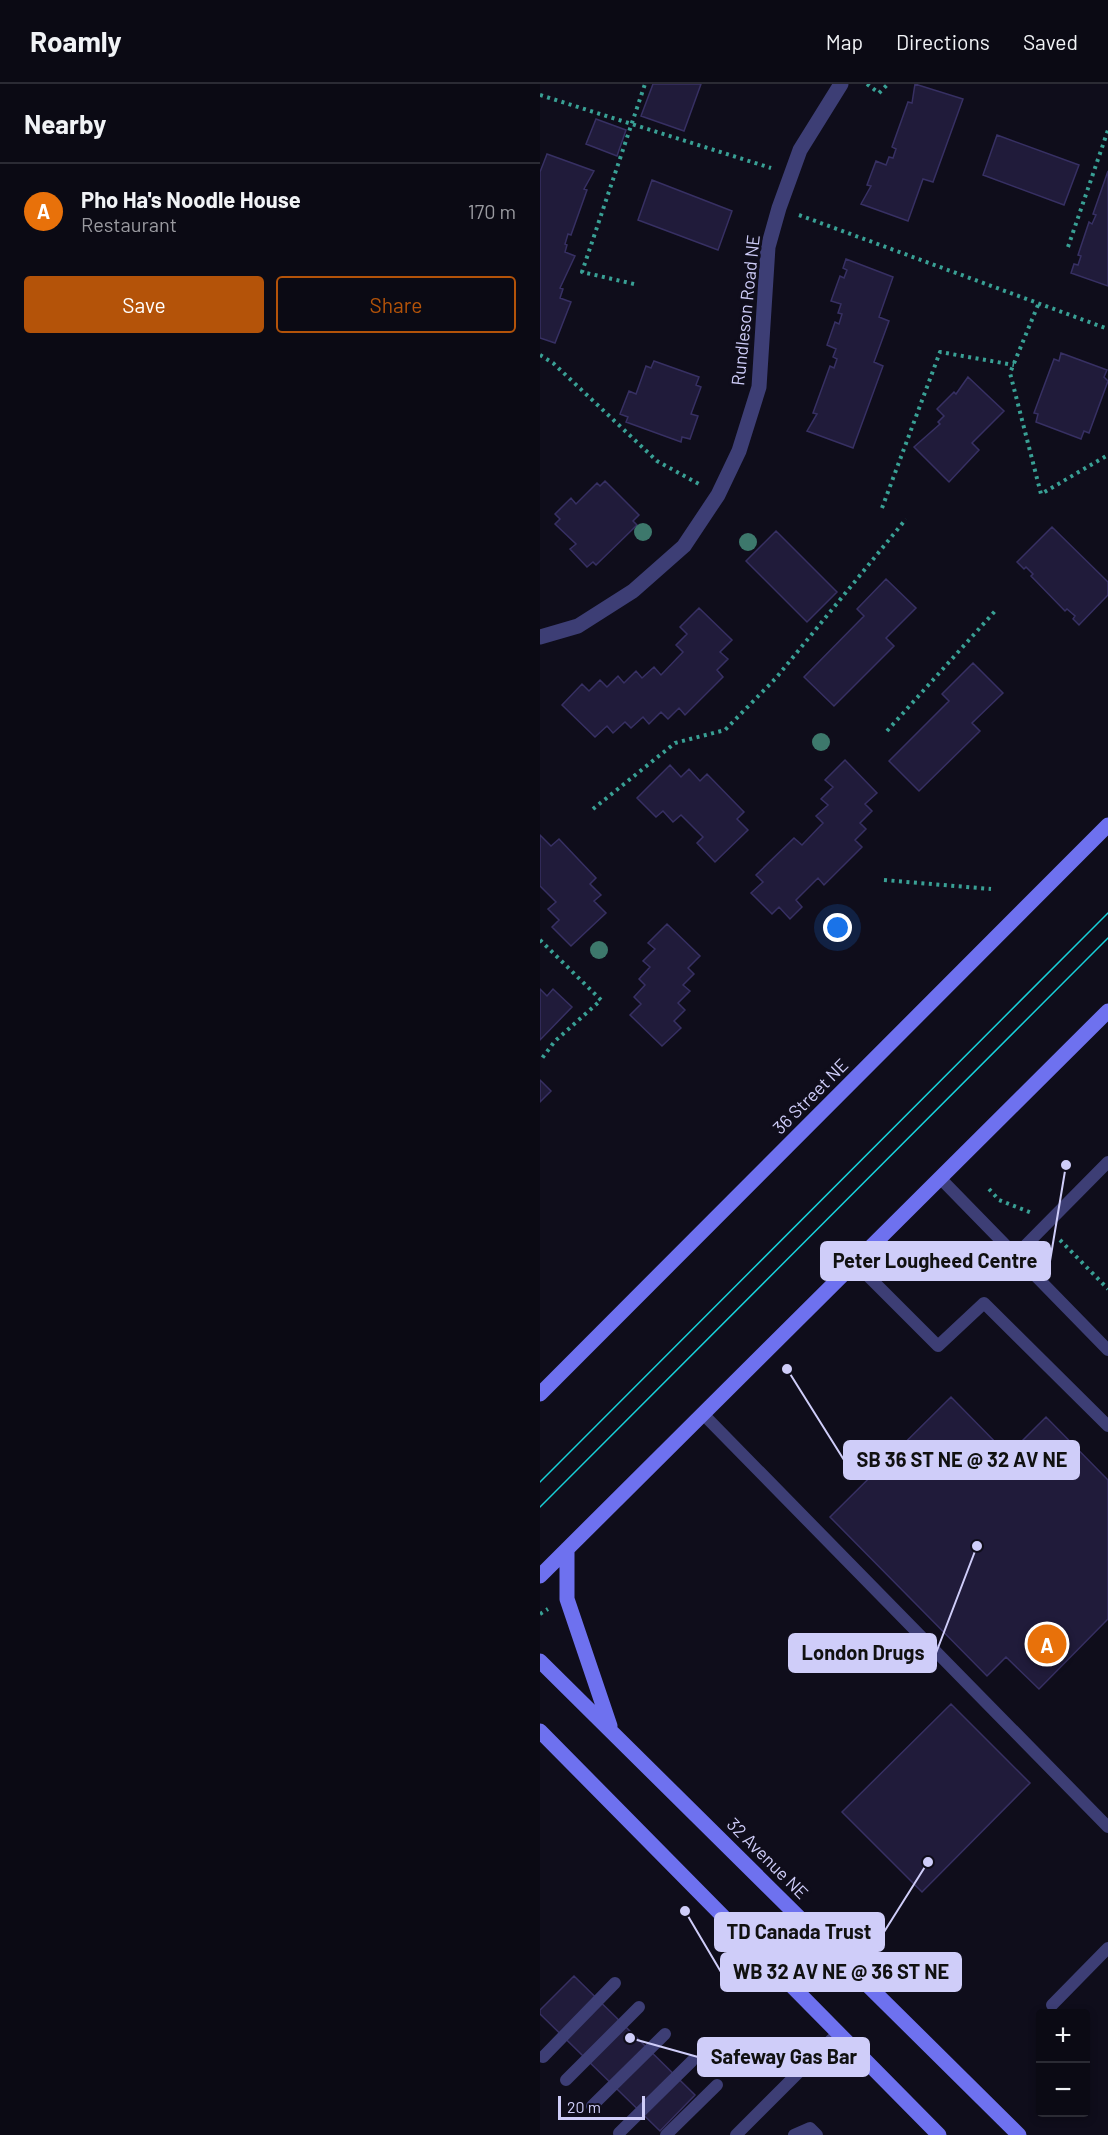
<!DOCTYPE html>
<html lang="en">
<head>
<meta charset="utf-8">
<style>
  :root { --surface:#0b0a14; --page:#191822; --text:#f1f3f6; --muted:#9a9aa0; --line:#2b2b34; --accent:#b45309 }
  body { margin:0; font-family:Barlow,sans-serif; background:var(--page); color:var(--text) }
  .controls { position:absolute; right:18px; bottom:18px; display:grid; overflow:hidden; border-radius:6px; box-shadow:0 3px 9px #0003 }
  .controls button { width:54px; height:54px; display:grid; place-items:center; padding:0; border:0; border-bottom:2px solid var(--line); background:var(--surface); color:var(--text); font:30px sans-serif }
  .scale { position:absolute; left:18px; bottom:15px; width:87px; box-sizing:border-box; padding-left:6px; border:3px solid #cfcdf9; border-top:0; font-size:16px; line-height:21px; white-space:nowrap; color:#cfcdf9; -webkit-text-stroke:4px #0f0d1b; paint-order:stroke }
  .you { position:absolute; left:298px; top:844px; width:21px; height:21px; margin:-15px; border:4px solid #fff; border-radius:50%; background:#1a73e8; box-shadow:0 0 0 9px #1a73e833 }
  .badge { display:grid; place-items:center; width:39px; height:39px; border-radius:50%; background:var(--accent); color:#fff; font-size:20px; font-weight:700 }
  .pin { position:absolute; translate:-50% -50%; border:3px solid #fff; box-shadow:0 2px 6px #0006 }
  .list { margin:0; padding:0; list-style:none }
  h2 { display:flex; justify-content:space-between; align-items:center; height:78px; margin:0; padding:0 24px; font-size:26px }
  h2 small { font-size:20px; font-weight:400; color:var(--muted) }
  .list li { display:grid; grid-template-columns:39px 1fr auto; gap:18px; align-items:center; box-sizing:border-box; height:96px; padding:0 24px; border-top:2px solid var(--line) }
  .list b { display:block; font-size:22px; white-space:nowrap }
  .list p { margin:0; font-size:20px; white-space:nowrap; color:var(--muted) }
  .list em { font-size:20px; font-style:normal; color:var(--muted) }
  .actions { display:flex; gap:12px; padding:18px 24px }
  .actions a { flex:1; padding:14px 0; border:2px solid var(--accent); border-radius:6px; text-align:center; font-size:21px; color:var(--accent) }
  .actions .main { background:var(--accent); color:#fff }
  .map { position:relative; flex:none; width:568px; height:2051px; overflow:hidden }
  header { display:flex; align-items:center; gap:36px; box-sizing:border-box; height:84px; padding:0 30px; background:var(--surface); border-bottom:2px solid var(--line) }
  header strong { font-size:28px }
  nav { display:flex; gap:33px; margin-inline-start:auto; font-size:21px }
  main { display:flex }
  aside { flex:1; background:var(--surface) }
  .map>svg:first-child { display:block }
  .building { fill:#201b3a; stroke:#373063; stroke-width:1.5 }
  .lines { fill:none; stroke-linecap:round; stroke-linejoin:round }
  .path { stroke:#39a095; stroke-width:4; stroke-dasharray:3 4.5; stroke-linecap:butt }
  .service { stroke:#3d3e75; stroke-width:12 }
  .minor { stroke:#3d3e75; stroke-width:15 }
  .secondary { stroke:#6e71ef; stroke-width:15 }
  .tram { stroke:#18d0d9; stroke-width:1.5 }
  .tree { fill:#3d786c }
  .labels { text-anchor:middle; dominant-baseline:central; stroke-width:6; stroke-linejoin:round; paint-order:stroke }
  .street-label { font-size:18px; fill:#cfcdf9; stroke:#0f0d1b }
  .leader { fill:none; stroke:#cfcdf9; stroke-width:2 }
  .callout-dot { fill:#cfcdf9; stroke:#0f0d1b; stroke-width:2 }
  .callout { fill:#cfcdf9; stroke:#cfcdf9; stroke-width:2 }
  .callout-label { font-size:20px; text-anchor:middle; font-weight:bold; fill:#111 }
</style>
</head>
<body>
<header>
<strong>Roamly</strong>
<nav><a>Map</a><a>Directions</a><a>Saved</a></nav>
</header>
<main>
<aside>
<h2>Nearby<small></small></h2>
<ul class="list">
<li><span class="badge" style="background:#e8710a">A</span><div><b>Pho Ha's Noodle House</b><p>Restaurant</p></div><em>170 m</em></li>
</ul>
<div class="actions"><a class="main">Save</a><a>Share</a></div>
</aside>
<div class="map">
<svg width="568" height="2051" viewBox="0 0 568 2051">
  <rect width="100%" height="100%" fill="#0f0d1b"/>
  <!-- building -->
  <path class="building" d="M113,0H161L144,47L101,32Z
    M375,0L423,15L393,98L383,95L368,137L321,120L331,102L327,101L336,77L346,81L349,73L353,74L356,65L352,63L368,18L372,19Z
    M56,35L86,46L77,72L46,60Z
    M457,51L539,81L524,121L443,91Z
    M7,70L54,87L44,105L47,106L31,151L28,150L25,160L27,161L25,168L35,172L20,204L23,205L20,214L31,218L15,259L0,254V88Z
    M568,87V202L531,189L534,180L538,181L541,172L538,171L549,138L552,140L556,131L553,130Z
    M112,96L192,127L178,166L98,136Z
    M306,175L353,193L339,233L349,237L334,278L343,282L313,364L267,347L277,330L273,329L290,282L294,284L297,275L293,273L296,265L287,261L295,238L299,240L302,230L298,229L301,220L291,217L300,192L304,194L307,186L303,184Z
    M521,269L567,286L564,293L568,297L549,349L544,347L541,355L496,338L498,330L494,329L514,275L519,277Z
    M114,277L159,293L156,301L161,303L151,330L158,332L150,355L142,353L141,358L86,338L88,333L80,330L89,307L96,310L106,282L111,284Z
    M428,293L464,327L432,359L439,366L409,398L374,363L400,340L398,338L404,332L397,325L414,308L416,310Z
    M65,397L99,431L93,437L97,441L56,481L53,478L47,483L30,465L36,460L15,440L20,435L15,430L31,414L36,420L57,399L60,402Z
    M512,443L568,498V511L539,541L533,535L535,532L527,525L525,527L491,492L493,490L486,483L484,485L477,478Z
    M236,447L297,508L267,538L206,477Z
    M346,495L376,524L346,554L354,562L294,622L264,593L324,532L317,525Z
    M159,524L192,556L180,568L188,575L177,586L183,593L145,631L139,624L128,635L121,628L109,640L103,633L91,644L85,638L73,649L67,642L55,653L22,621L42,600L49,607L60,596L67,603L78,592L84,599L96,587L102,594L114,583L121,591L143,568L136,561L147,550L140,543Z
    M433,579L463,609L432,639L440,647L379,707L349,677L409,617L402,610Z
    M305,676L337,709L325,720L332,727L320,739L326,745L315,756L322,763L284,801L278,794L256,816L262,823L250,835L239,823L232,830L211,809L223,798L216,791L254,754L262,761L283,739L276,732L288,721L281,715L293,703L285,696Z
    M130,681L141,693L149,685L160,697L167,690L204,728L197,735L208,746L175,778L157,759L163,753L141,731L133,738L123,727L116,733L97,714Z
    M0,751L11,762L19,755L56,794L50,800L61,811L54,817L66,829L31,862L12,843L19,836L8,825L16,818L0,802Z
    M127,840L160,872L148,884L154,890L143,901L150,907L138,919L145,926L134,937L141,944L122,962L90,931L101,920L94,913L105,901L99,895L110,883L103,877L115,865L108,859Z
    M0,905L7,912L13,905L32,923L0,956Z
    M0,996L11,1007L0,1018Z
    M411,1313L468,1371L506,1333L568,1396V1535L499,1605L466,1573L447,1592L290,1433Z
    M411,1620L490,1699L382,1808L302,1728Z
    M34,1892L155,2011L120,2047L0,1930V1926Z"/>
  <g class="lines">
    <!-- path -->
    <path class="path" d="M327,0L339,9L348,0
      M0,11L231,84
      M259,131L568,245
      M528,163L568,46
      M94,200L42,188L105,0
      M498,221L470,289L501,410L568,371
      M0,271L13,279L117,377L159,400
      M342,424L400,268L474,281
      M347,647L456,526
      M53,725L135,659L185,646L236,594L366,435
      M344,796L451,805
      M0,856L61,916L15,957L0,977
      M449,1105L459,1116L492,1129
      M520,1156L568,1205
      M0,1530L8,1525"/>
    <!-- service -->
    <path class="service" d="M400,1094L568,1266
      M476,1171L568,1078
      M315,1179L398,1262L444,1219L568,1342
      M163,1330L568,1743
      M512,1921L568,1864
      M3,1973L75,1899
      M26,1996L99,1923
      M52,2022L125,1950
      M79,2049L152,1977
      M126,2051L177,2001
      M196,2051L299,1948
      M254,2051L270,2044L277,2051"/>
    <!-- minor -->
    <path class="minor" d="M0,553L38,542L93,507L144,462L178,411L199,367L219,303L228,163L239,124L260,66L301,0"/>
    <!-- secondary -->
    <path class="secondary" d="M0,1310L568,741
      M27,1465V1515L70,1642
      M0,1492L568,927
      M0,1577L479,2051
      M0,1647L399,2051"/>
    <!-- tram -->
    <path class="tram" d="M0,1398L568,829
      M0,1423L568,854"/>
  </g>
  <!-- trees -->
  <g class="tree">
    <circle cx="103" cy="448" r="9"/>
    <circle cx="208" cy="458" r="9"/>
    <circle cx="281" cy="658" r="9"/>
    <circle cx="59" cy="866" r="9"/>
  </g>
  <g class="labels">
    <!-- street labels -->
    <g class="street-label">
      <text transform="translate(205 226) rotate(-84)">Rundleson Road NE</text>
      <text transform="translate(270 1012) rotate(-45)">36 Street NE</text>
      <text transform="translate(228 1774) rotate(45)">32 Avenue NE</text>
    </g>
  </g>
  <!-- callouts -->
  <path class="leader" d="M526 1081L510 1177M247 1285L304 1376M437 1462L396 1569M388 1778L344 1848M145 1827L181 1888M90 1954L158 1973"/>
  <g class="callout-dot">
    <circle cx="526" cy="1081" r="6"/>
    <circle cx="247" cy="1285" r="6"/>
    <circle cx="437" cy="1462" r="6"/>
    <circle cx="388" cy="1778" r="6"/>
    <circle cx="145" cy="1827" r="6"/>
    <circle cx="90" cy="1954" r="6"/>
  </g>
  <g class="callout">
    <rect x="281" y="1158" width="229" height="38" rx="6"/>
    <rect x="304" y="1357" width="235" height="38" rx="6"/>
    <rect x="249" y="1550" width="147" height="38" rx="6"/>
    <rect x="175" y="1829" width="169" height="38" rx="6"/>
    <rect x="181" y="1869" width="240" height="38" rx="6"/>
    <rect x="158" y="1954" width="171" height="38" rx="6"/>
  </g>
  <g class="callout-label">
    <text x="395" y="1184">Peter Lougheed Centre</text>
    <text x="422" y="1383">SB 36 ST NE @ 32 AV NE</text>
    <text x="323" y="1576">London Drugs</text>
    <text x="259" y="1855">TD Canada Trust</text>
    <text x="301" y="1895">WB 32 AV NE @ 36 ST NE</text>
    <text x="244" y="1980">Safeway Gas Bar</text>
  </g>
</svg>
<div class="controls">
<button>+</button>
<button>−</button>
</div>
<div class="scale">20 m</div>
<div class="you"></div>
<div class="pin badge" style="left:507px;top:1560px;background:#e8710a">A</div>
</div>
</main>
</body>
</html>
